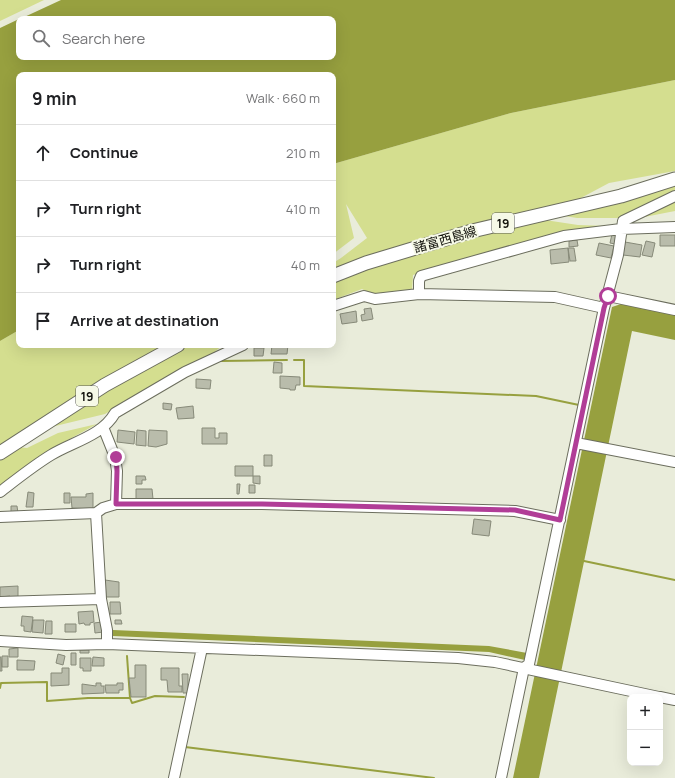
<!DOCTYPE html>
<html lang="en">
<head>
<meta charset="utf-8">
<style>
  :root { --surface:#fff; --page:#f2f2f2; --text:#202124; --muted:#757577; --line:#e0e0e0 }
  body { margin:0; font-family:Manrope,"Noto Sans JP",sans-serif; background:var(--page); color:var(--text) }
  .controls { position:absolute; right:12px; bottom:12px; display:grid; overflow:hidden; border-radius:8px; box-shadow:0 4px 16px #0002 }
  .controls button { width:36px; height:36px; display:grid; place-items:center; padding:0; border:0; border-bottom:1px solid var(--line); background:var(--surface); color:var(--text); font:20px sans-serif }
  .stop { position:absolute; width:12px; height:12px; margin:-9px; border:3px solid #b13d97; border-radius:50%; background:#fff }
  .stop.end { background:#b13d97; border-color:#fff; box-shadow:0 1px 4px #0008 }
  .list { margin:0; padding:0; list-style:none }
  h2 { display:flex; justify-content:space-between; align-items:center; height:52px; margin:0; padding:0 16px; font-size:17px }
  h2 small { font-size:13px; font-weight:400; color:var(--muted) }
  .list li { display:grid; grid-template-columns:26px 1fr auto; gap:12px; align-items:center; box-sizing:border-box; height:56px; padding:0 16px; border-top:1px solid var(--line) }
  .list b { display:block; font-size:15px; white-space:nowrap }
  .list em { font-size:13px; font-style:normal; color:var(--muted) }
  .icon { flex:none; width:22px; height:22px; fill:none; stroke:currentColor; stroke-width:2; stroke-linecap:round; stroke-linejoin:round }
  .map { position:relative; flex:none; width:675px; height:778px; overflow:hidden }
  .search { position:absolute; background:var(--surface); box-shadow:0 4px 16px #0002; left:16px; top:16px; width:320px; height:44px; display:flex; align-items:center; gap:10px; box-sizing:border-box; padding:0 14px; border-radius:8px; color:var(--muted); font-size:15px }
  .panel { position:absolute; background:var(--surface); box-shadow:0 4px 16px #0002; left:16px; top:72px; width:320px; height:276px; border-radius:8px }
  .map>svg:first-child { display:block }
  .green { fill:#d4de8f }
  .water { fill:#97a03f }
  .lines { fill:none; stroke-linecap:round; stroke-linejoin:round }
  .stream { stroke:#97a03f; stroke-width:2 }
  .building { fill:#b9bcab; stroke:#878a79 }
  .minor-casing { stroke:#6c6e5e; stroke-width:12 }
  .major-casing { stroke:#6c6e5e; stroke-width:15 }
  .minor { stroke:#fff; stroke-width:10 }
  .major { stroke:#fff; stroke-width:13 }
  .route { stroke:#b13d97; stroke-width:5 }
  .labels { text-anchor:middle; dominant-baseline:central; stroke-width:4; stroke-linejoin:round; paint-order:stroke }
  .shield { fill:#f6f9e7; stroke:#57584e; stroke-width:1 }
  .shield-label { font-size:12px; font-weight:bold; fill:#13130d }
  .street-label { font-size:13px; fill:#13130d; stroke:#f6f9e7 }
</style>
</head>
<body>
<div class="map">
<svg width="675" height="778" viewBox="0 0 675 778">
  <rect width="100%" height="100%" fill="#e9ecda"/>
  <!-- green -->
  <path class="green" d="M0,0H44L0,21Z
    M675,80V171L609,183L579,199L386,250L333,270V263L341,258L367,238L346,204L354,238L333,254V164L511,113Z
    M675,186V192L621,218H577L552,214L624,201Z
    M675,199V211L634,219Z
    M545,220L578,225L608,226V228L557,234L413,275L412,291L373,295L362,289L333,300V281C402,255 473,237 545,220Z
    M19,330V345H165L0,446V341Z
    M190,345H223L212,354L184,368L105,414L43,429L101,393Z
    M97,424L57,446L0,487V459L18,447L27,448L58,433Z"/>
  <!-- water -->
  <path class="water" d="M61,0H675V80L511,113L333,164V75H19V330L0,341V28L19,19V57H333V19H20Z
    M621,304L675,315V340L632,331L539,778H513L612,307Z
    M113,630L489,646L527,653L525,660L489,652L113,636Z"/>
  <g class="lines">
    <!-- stream -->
    <path class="stream" d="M294,360H304V386L536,396L579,405
      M221,361L287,360
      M584,561L675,580
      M0,688L1,683L47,682V701L88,698H130L127,656
      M130,698L132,703L155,696L184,697
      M185,747L434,778"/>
  </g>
  <!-- building -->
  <path class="building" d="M612,234L618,235L615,244L610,243Z
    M660,235H675V246H660Z
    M577,240L578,246L569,247V241Z
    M646,241L655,243L652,257L642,255Z
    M625,242L642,245L640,257L623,255Z
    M599,243L614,246L611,258L596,255Z
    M568,248L569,262L551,264L550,250Z
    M568,248H574L576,261H570Z
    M371,308L373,319L362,321L361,315L365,314L364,309Z
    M356,311L357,322L342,324L340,314Z
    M272,345H288L287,354H271Z
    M254,348H264L263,356H254Z
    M274,362L282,363V373H273Z
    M280,376L300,377V385H296L295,390H290V389L280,388Z
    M196,379L211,380L210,389L196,388Z
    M163,403L172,404L171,410L163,409Z
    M193,406L194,418L178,419L176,408Z
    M202,428H215V438H219V433H227V444H202Z
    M118,430L135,432L134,444L117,442Z
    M137,430L146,431V446L136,445Z
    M149,430L167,431V444L156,447L148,446Z
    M264,455H272V466H264Z
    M235,466H253V476H235Z
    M136,476H145L146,480H142V484H136Z
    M253,476H260V484L253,483Z
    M237,484H240L239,494H237Z
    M249,485H255V493H249Z
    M136,489H152L153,499L136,502Z
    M28,492L34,493L33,507H26Z
    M64,493H70V503H64Z
    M93,493V509L72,508L71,497H86V494Z
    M11,506H17L18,513H11Z
    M474,519L491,521L489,536L472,534Z
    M105,580L119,582V597H106Z
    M18,586V598L10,599V596L0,597V587Z
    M110,602H120L121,614H110Z
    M93,611L94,622L90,623V625H85L84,623L79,624L78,612Z
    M22,616L33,617L31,632L24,631V626H21Z
    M33,620H44L43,633L32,632Z
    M115,620H121L122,624H115Z
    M46,621H52V634H45Z
    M102,622L103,632L95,633L94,623Z
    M65,624H76V632H65Z
    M18,648V657H9V649Z
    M80,650H89V653H80Z
    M71,653H76V665H71Z
    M58,654L65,656L63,665L56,663Z
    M2,656H8V667H2Z
    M0,657H1L2,671H0Z
    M93,657L104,658V666H92Z
    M80,658H91V671H83V668H80Z
    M17,660L35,661L34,670H17Z
    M135,665H146V697H131L129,678H135Z
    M62,668H69V685L51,686V673H62Z
    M161,668H179V686H182V692H168L167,680H161Z
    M182,674H188V693H183Z
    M96,683H101V686H104V693L82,694V684L96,686Z
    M117,683H123V690H119V693H106L105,685H117Z"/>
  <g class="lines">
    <!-- minor casing -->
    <g class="minor-casing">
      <path id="minor" d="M419,294V281L421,276L564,236L621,229L675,227
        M608,296L675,310
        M333,306L364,296L375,299L419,294L555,297L604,308
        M103,427L115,457L117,471L116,504
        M576,443L675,462
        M0,492C17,479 33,466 51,455C72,442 102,436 115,413L185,372L243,345
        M96,513L101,599L107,630V644
        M0,517L96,513L103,508L116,504H262L515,511L560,520
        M0,602L101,599
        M0,641L66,645L107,644L458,658L495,662L659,697
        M660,697L675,700
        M174,778L202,648
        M501,778L524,668L529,664L604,308L618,255L623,221L675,196"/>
    </g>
    <!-- major casing -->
    <g class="major-casing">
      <path id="major" d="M333,276L366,263L472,231L621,196L675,179
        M0,453L105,385L178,345"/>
    </g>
    <!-- minor -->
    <use href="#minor" class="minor"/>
    <!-- major -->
    <use href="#major" class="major"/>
  </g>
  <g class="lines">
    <!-- route -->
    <path class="route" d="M116,457L117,471L116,504H262L515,510L560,520L604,308L608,296"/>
  </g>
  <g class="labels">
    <!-- shield labels -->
    <g class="shield">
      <rect x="492" y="213" width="22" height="20" rx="3"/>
      <rect x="76" y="386" width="22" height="20" rx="3"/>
    </g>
    <g class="shield-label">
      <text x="503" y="223">19</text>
      <text x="87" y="396">19</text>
    </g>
    <!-- street labels -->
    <g class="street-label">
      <text transform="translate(445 239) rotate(-16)">諸富西島線</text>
    </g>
  </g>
</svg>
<div class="controls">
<button>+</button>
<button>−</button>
</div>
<div class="stop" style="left:608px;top:296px"></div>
<div class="stop end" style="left:116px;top:457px"></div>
<div class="search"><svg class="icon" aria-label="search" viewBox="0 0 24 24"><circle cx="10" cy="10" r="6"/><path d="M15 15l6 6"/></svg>Search here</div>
<section class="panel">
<h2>9 min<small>Walk · 660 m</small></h2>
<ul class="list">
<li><svg class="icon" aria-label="ahead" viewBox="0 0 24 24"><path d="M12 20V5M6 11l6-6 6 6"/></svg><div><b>Continue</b></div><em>210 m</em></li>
<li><svg class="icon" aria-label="right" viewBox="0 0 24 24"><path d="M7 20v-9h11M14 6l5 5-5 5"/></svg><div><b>Turn right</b></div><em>410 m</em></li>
<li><svg class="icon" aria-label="right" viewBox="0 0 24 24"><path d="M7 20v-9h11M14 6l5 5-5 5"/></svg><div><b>Turn right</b></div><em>40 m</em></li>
<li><svg class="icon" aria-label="arrive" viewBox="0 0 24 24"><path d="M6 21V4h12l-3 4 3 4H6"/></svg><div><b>Arrive at destination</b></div></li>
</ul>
</section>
</div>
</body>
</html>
